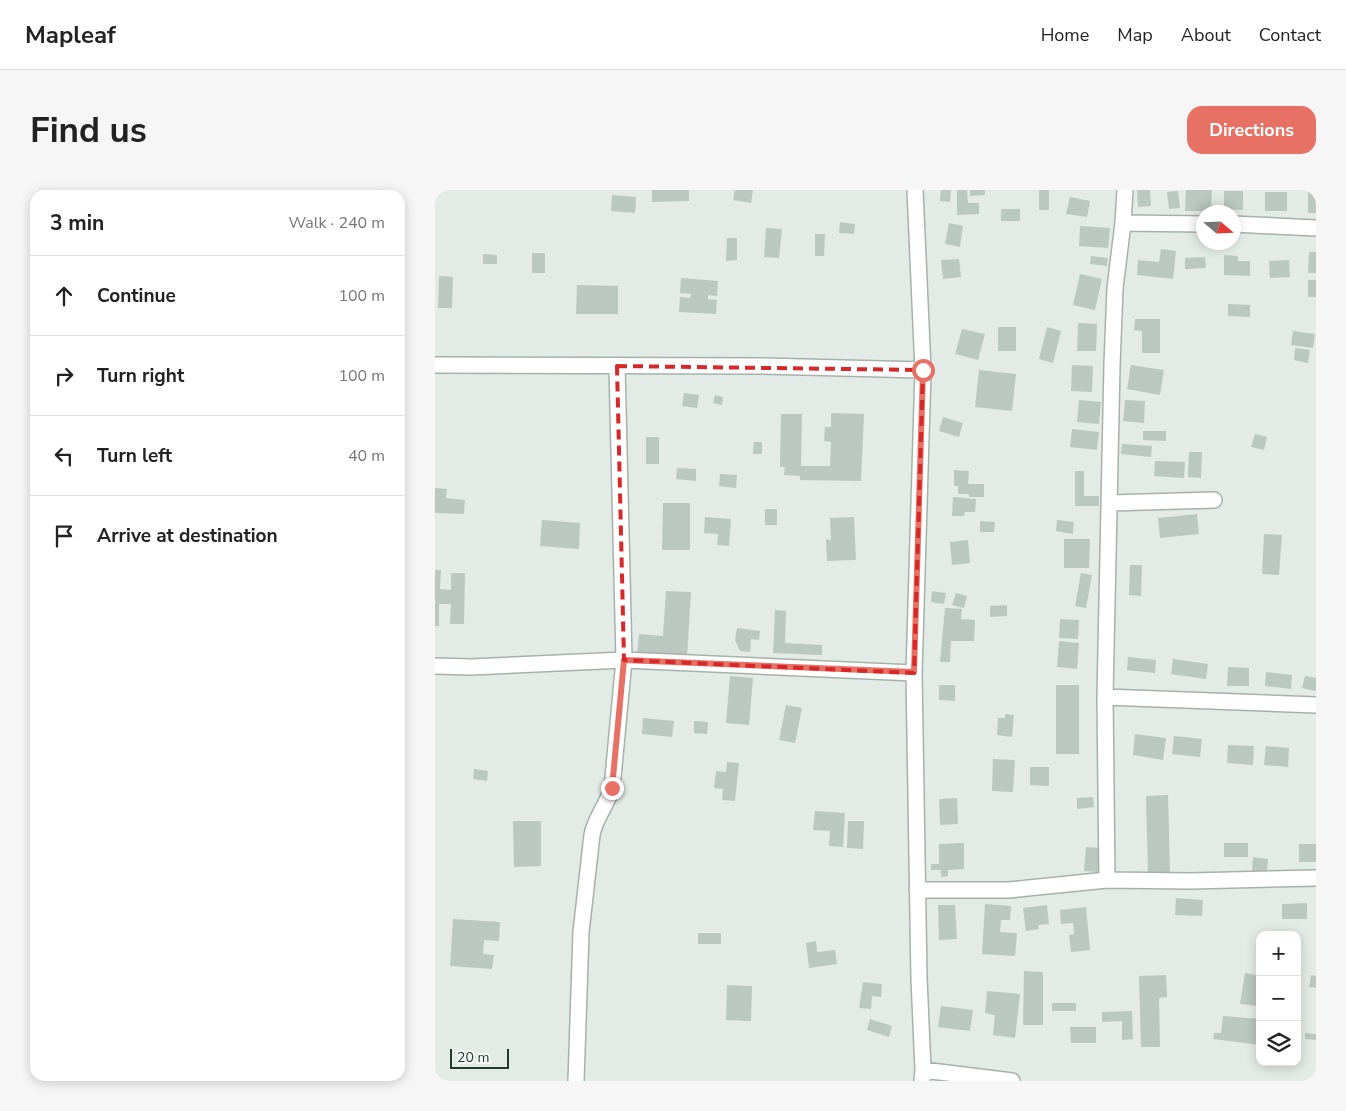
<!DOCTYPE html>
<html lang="en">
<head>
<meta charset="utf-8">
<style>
  :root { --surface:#fff; --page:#f6f6f6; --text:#222; --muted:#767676; --line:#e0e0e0; --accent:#e77164 }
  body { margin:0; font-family:"Nunito Sans",sans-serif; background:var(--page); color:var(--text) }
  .controls { position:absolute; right:15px; bottom:15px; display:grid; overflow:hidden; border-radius:10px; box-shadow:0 2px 12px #0003 }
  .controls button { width:45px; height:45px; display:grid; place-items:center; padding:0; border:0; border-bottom:1px solid var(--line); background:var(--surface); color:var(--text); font:25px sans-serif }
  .compass { position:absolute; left:761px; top:15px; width:45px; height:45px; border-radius:50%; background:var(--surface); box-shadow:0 2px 12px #0003; rotate:109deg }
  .scale { position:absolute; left:15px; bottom:12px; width:59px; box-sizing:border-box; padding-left:5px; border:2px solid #233a31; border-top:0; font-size:14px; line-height:18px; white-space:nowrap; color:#233a31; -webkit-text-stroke:4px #f2f8f4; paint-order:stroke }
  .stop { position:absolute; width:15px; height:15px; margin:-11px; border:4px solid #e77164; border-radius:50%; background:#fff }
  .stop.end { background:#e77164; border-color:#fff; box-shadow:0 1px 5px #0008 }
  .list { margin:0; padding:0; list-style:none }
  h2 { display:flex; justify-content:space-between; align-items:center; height:65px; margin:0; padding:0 20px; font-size:21px }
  h2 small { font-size:16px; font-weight:400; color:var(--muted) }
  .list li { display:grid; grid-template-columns:32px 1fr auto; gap:15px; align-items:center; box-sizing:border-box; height:80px; padding:0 20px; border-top:1px solid var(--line) }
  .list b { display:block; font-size:19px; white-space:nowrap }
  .list em { font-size:16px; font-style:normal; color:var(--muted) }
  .icon { flex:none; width:28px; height:28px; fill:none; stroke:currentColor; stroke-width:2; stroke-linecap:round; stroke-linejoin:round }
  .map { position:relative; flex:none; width:881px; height:891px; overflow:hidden; border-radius:15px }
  header { display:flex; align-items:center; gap:30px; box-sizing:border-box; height:70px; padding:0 25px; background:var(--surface); border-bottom:1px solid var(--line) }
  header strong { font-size:24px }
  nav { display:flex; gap:28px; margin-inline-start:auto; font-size:18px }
  .intro { display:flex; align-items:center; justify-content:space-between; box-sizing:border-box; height:120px; padding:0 30px }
  h1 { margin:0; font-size:35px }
  .button { padding:12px 22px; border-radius:15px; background:var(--accent); color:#fff; font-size:18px; font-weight:700 }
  main { display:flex; gap:30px; padding:0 30px }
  aside { flex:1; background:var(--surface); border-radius:15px; box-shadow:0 2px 12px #0003 }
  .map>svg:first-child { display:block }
  .building { fill:#bac8c1 }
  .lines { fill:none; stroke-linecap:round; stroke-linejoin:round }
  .minor-casing { stroke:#a5b2ac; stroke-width:18 }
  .minor { stroke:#fff; stroke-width:15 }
  .route { stroke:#e77164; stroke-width:6 }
  .marked { fill:none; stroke:#d62828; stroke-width:4; stroke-dasharray:10 6; stroke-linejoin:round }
</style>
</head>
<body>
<header>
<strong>Mapleaf</strong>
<nav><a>Home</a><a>Map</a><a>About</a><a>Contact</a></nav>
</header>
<div class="intro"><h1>Find us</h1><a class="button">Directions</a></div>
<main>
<aside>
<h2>3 min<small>Walk · 240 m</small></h2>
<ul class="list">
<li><svg class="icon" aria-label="ahead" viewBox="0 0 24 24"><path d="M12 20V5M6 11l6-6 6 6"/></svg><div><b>Continue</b></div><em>100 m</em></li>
<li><svg class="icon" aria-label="right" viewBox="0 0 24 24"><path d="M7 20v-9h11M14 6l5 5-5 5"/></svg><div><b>Turn right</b></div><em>100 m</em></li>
<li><svg class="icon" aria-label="left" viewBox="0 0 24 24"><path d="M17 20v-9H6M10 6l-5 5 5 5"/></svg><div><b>Turn left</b></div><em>40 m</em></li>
<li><svg class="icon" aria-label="arrive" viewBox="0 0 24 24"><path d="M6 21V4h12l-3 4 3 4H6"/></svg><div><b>Arrive at destination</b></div></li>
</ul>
</aside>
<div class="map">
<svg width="881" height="891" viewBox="0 0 881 891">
  <rect width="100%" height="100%" fill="#e2ebe6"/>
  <!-- building -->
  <path class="building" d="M217,0H254V11L217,12Z
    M300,0H318L316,13L298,10Z
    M506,0H516L515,12L505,11Z
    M522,0H532L533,13H544V24L522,25Z
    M535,0H550V5L535,6Z
    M604,0H614V20H604Z
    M702,0H715L716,16L703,17Z
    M751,0H777L776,21H750Z
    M873,0H881V23H873Z
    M743,1L745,18L734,19L732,2Z
    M789,1H808V20L789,19Z
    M830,2H852V21H830Z
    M177,5L201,7L200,23L176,21Z
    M635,7L655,11L652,27L631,24Z
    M566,19H585V31H566Z
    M405,32L420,34L419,44L404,43Z
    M514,33L528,36L525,57L510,54Z
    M645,36L675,38L673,58L644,56Z
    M331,38L347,39L344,68L329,67Z
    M380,44H390L389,66H380Z
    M292,48H302V70L291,71Z
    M726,59L741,61L738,89L702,85L703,70L724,72Z
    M874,62H881V83H873Z
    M97,63H110V83H97Z
    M48,64L62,65V74H48Z
    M789,65L803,66V71H815V86L789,85Z
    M656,66L673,68L672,76L655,74Z
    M770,67L771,78L750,79V68Z
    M524,69L526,87L508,89L506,70Z
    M854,70L855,87L835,88L834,71Z
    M645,84L667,89L660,120L638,115Z
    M4,86L18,87L17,118H3Z
    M246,88L283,91L282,106L273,105V109L282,110L281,124L244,122L245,107L255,108L256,104L245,103Z
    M873,90H881V107H873Z
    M142,95L183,96V124H141Z
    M793,114L815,115V127L793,126Z
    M700,129H725V163H707V141L699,140Z
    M643,133L662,134L661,161H642Z
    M563,137H581V161H563Z
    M612,137L626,141L618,173L604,169Z
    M527,139L550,144L543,170L520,164Z
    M858,141L880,144L878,158L856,155Z
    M860,158L875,160L873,173L859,170Z
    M637,175L658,176L657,202L636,201Z
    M696,175L729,180L725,205L692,199Z
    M544,180L581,184L577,221L540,217Z
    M249,203L264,205L262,218L247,216Z
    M280,205L288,207L287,215L278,213Z
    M644,210L666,212L664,234L642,232Z
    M690,210L710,211L709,233L688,231Z
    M396,223L429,224L426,291L365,290V286L349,285L350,277H345L346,224H367L366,276H395L396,252L389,251L390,237H396Z
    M508,227L528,233L524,247L504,241Z
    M637,239L664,242L662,260L635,257Z
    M708,241H731V251L708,250Z
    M820,244L832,247L829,260L816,257Z
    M211,247H224V274H211Z
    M319,252H327V264H318Z
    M687,254L717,256L716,267L686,264Z
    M754,262H767L766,288L753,287Z
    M720,271L750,272L749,288L719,286Z
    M242,278L261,279V291L241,289Z
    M519,280L534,281L533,294H549V307H534V304H523V296H519Z
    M640,281H649V306H664V316H640Z
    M285,284L302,285L301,298L284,296Z
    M0,298L12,299L11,308L30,310L29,324L0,323Z
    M518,307L541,309L540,322H530L529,326H517Z
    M228,313H255V360H227Z
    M330,319H342V335H330Z
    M762,324L764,344L725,348L723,328Z
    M270,327L296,329L294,356L282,355L283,344L269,343Z
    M419,327L421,370L392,371L391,349L396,350L395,328Z
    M107,330L145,333L144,359L105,356Z
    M622,330L639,332L638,344L621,341Z
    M545,331L560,332L559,342H545Z
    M829,344L847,345L844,385L827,384Z
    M629,349H655L654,378H629Z
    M533,350L535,373L517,375L515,352Z
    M695,375H707L706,406L694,405Z
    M0,380H6L5,399L16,400V383H30L29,434H15L16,414H4V436H0Z
    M646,383L657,385L651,418L640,416Z
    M231,401L256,402L252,468L202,465L204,444L228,446Z
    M497,401L511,403L509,414L496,412Z
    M521,403L532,406L529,418L517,415Z
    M572,415V426L555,427V416Z
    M510,418L527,419L526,429L540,430L539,451H516L515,472H505Z
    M340,420L351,421L350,453L387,455V465L338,463Z
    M625,429L644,430L643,449L624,448Z
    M302,438L325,441L324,450L316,449L315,462L305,461L300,450Z
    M624,451L644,453L642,479L622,477Z
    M693,467L721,470L720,483L692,480Z
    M738,469L773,474L771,489L736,484Z
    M793,477L814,478V496H792Z
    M831,482L857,485L856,499L830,496Z
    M295,486L318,488L314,535L291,533Z
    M870,486L881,488V501L867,498Z
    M504,495H520V511L504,510Z
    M621,495H644V564H621Z
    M351,515L367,518L360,553L344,550Z
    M570,524L579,525L577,547L562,545L563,528H570Z
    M208,528L239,531L237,547L207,544Z
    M259,531L273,532L272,544L259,543Z
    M700,544L731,548L728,570L698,565Z
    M739,546L767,549L765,567L737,564Z
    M793,555L819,556L818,575L792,573Z
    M831,556L854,558L853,577L829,575Z
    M558,569L580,570L578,602L557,601Z
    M292,572L304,573L300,611L287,610L288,599L279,598L281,581L291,582Z
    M595,577H614V596L595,595Z
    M39,579L53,581L52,591L38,589Z
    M733,605L735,682L713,683L711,606Z
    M658,607L659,617L642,619V608Z
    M522,608L523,634L505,635L504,609Z
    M380,621L410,623L408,657L394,656L395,641L378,640Z
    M78,631H106V676L79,677Z
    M413,631H429L428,659L412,658Z
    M529,653V679L513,680V686L506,687V680H496V674H504V654Z
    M789,653H813V667H789Z
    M864,654H881V672H864Z
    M651,657L666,658L664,682L649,681Z
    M818,667L833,669L832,682L817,681Z
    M741,708L768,710L767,726L740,725Z
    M872,713V729H847V714Z
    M550,714L576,716L575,730H566L565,742L582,743L580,766L547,764Z
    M503,715H520L522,749L504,750Z
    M612,715L614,734L603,735L604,739L591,741L588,718Z
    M651,717L655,760L636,762L634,745L639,744L638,733L626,734L625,720Z
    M18,729L65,732L64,751L49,750L48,764L59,765L57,779L15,776Z
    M263,743H286V754H263Z
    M381,751L382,762L400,760L402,774L374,778L371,753Z
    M589,781L608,782V835H588Z
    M810,783L825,786L823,816L805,814Z
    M731,785L732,807L724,808L725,857H706L704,786Z
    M876,785L881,786V798L874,797Z
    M428,792L447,794L446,807L437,806L436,819L424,818Z
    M292,795L317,796L316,831L291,830Z
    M552,801L585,804L580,848L558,845L560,825L550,823Z
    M617,813H641V821H617Z
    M506,816L538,820L535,841L503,837Z
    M697,821L698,849L687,850V831L667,832V822Z
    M788,826L825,829V855L778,849L779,843H786Z
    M435,829L457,836L454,847L432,840Z
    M635,837H661V853H636Z
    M870,843L881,844V850L870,849Z"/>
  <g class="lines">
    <!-- minor casing -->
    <g class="minor-casing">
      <path id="minor" d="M480,0L488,180L479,483L484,788L488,880L487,891
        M688,33L768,34
        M798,34L881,38
        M0,175L324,176L488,180
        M675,313L779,310
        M0,476L36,477L189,470L479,483
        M670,507L881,515
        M672,690L670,507L677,175L680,98L688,33L690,0
        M482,700H574L672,690L755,691L881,688
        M488,880L577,891
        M141,891L146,742L157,645C160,628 172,615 177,598L189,470L182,176"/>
    </g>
    <!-- minor -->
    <use href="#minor" class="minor"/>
  </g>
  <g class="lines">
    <!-- route -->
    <path class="route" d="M177,598L189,470L479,482L488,180"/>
  </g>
  <!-- marked area -->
  <path class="marked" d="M182,176L488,180L479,483L189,470Z"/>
</svg>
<div class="controls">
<button>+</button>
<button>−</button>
<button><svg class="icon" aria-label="layers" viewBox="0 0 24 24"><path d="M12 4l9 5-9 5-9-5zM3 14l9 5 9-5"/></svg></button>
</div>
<svg class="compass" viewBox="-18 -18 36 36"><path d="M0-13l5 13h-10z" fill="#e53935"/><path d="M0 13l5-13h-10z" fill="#767676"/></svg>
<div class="scale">20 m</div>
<div class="stop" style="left:488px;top:180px"></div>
<div class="stop end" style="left:177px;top:598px"></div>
</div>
</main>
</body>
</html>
